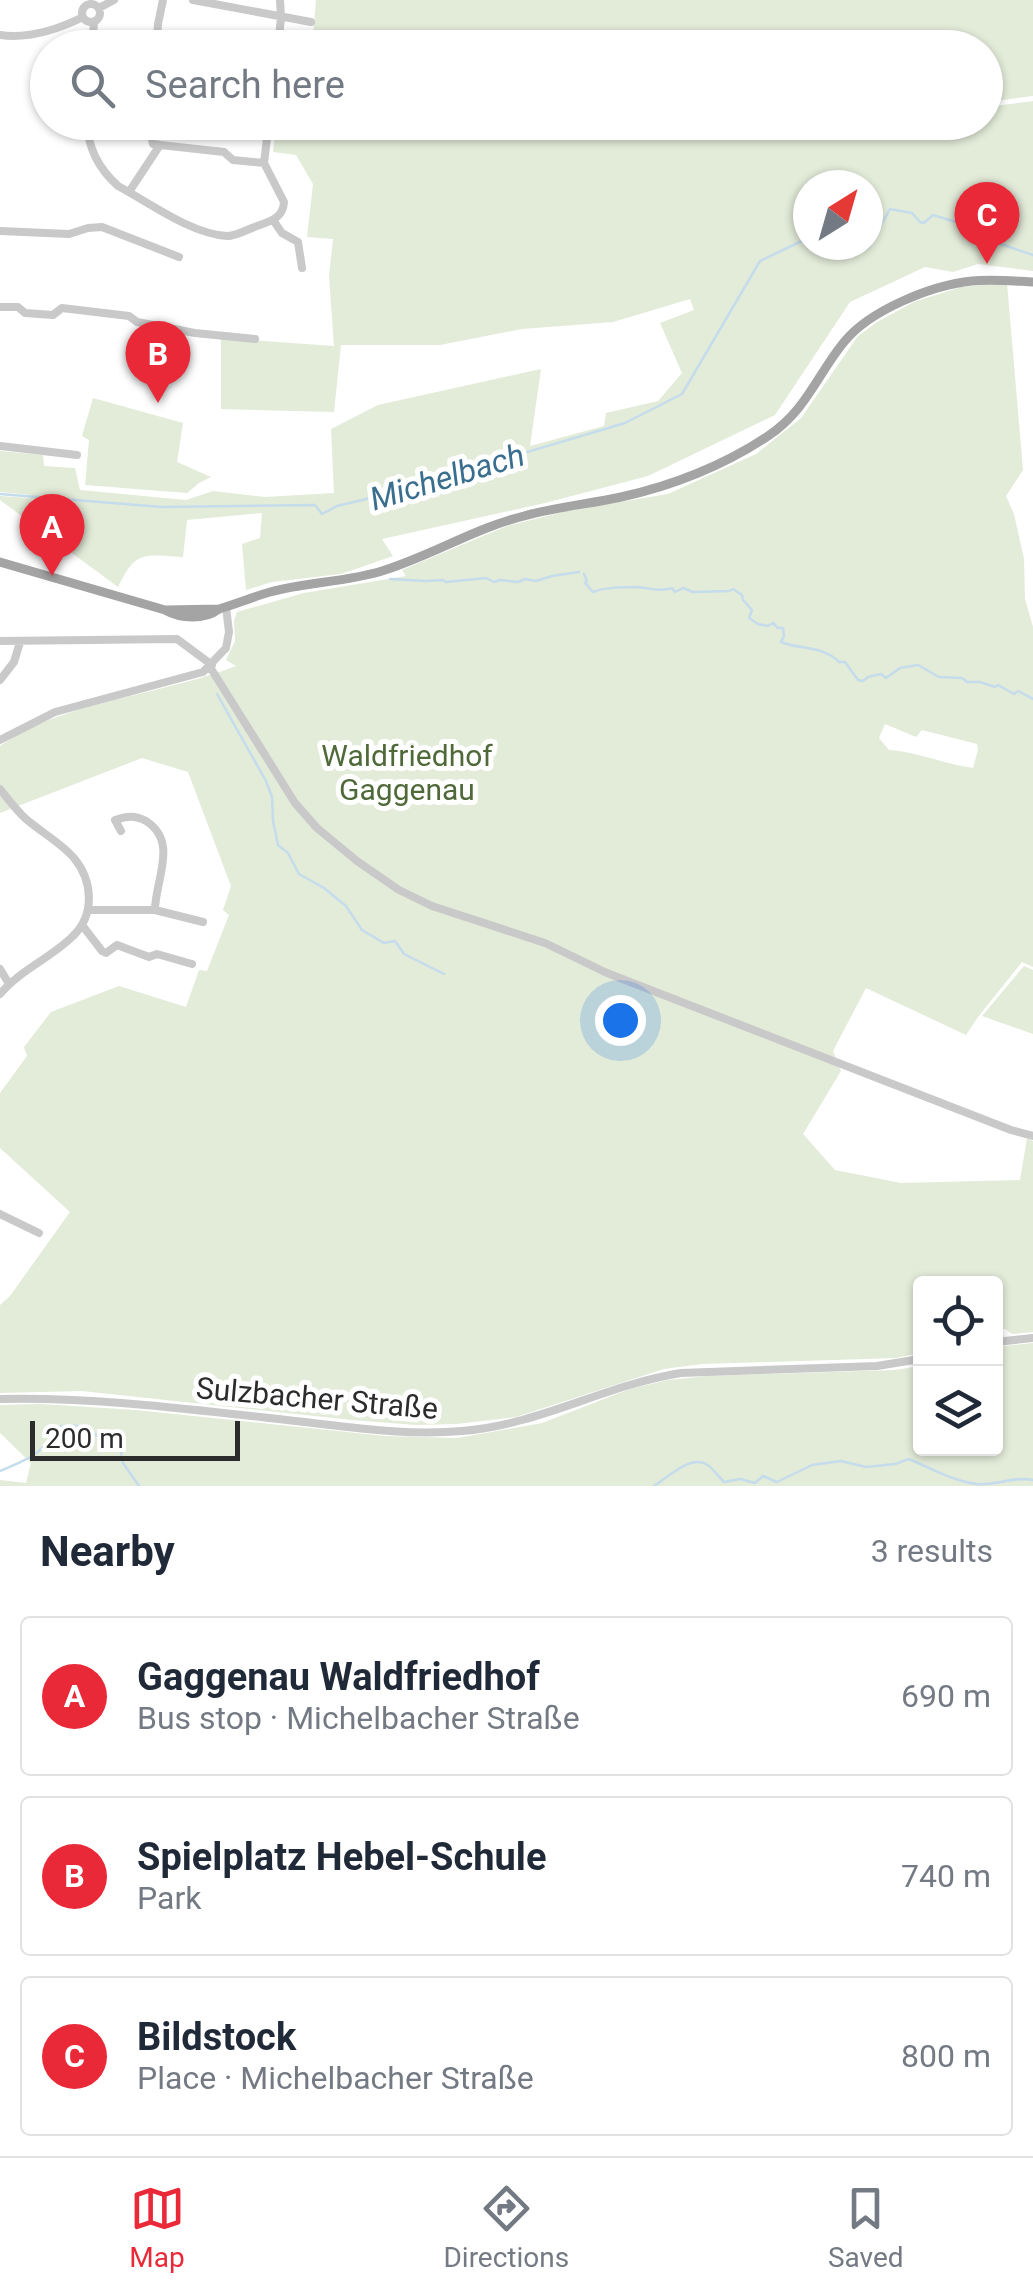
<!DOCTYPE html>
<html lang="en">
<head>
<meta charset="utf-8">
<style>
  :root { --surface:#fff; --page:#f6f6f7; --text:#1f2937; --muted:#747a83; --line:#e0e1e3; --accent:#e92937 }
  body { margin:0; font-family:Roboto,sans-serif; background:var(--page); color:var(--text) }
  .controls { position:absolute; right:30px; bottom:30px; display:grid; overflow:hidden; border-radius:10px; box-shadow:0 2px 8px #0004 }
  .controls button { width:90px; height:90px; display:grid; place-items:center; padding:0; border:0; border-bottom:2px solid var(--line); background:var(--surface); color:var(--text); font:50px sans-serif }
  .compass { position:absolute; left:793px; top:170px; width:90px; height:90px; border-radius:50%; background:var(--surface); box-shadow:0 2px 8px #0004; rotate:37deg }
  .scale { position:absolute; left:30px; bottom:25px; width:210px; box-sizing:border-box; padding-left:10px; border:5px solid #2c2c2c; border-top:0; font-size:28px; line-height:35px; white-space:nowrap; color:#2c2c2c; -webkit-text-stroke:8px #fff; paint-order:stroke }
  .you { position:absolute; left:620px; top:1020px; width:35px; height:35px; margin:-25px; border:8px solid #fff; border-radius:50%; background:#1a73e8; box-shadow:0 0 0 15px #1a73e833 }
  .badge { display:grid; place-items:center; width:65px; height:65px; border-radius:50%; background:var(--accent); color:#fff; font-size:32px; font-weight:700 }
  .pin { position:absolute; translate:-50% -82px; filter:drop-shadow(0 2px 5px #0008) }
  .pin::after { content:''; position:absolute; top:52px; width:35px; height:30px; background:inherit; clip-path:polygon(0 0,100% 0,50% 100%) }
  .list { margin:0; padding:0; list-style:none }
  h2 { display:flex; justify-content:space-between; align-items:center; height:130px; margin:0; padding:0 40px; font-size:42px }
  h2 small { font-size:32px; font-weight:400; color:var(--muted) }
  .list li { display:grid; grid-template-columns:65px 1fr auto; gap:30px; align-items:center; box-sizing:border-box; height:160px; margin:0 20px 20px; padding:0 20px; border:2px solid var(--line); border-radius:10px }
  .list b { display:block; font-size:38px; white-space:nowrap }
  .list p { margin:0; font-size:32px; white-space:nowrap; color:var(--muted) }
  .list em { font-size:32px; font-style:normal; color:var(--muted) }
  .icon { flex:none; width:55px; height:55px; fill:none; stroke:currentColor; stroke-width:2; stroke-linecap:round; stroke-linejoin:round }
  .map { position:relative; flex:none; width:1033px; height:1486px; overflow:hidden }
  .search { position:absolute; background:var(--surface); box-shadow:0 2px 8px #0004; left:30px; right:30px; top:30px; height:110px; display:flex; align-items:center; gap:25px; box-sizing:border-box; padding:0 35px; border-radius:55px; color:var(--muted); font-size:38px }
  .sheet { height:670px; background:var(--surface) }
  nav { display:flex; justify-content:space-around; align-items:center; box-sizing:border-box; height:140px; border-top:2px solid var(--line); background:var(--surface); font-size:28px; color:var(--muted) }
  nav a { display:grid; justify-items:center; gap:5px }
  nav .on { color:var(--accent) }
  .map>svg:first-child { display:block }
  .green { fill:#e3ebd9; fill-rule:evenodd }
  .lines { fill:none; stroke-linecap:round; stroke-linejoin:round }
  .stream { stroke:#c4dceb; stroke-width:2.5 }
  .minor { stroke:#c9c9c9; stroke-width:8 }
  .major { stroke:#a4a4a4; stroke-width:9 }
  .labels { text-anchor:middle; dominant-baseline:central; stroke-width:10; stroke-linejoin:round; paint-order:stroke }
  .park-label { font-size:30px; fill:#4f6939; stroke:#fff }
  .street-label { font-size:30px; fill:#2c2c2c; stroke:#fff }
  .water-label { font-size:32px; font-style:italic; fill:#396e8f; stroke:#fff }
</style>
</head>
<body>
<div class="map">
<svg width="1033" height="1486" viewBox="0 0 1033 1486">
  <rect width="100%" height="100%" fill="#fff"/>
  <!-- green -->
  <path class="green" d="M316,0H1033V96L986,102V48H312Z
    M1033,101V271L978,264L953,272L925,267L850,302L775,415L648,476L545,503L382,539L393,556L341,574L272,582L246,590L242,544L260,538L262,513L187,520L183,557C145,555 136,549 118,587L0,500V496L30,498L32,495L0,492V451L43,455L44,466L75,468L80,490L186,500L213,491L265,497L334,493L331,429L378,405L541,369L530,446L604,426L606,413L658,401L682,373L660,323L694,310L690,299L613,322L522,329L440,345H341L334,412L221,409V338L334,346L329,276L333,239L307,237L313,184L296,155L273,152L275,134L297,136L300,123L986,122V107ZM808,185H868V245H808Z
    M1007,283L1023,470L1006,496L1014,514L1024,559L1025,599L1033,627V967L1022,962L978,1017L966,1035L866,988L833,1051L841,1071L803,1134L835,1170L901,1183L1020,1180L1027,1138L1033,1141V1332L1012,1334L1005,1329H996V1284H920V1353L896,1358L702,1364L664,1369L516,1417L456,1424L416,1425L352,1420L82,1391L0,1393V1305L10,1296L70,1212L0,1148V1093L27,1056L24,1047L51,1012L119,986L186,1007L199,970L207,971L229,915L223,910L231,886L188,772L142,758L0,813V746C11,739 22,731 34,726C99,698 171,691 236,666L226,660L235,641L234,621L237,612L304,593L406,576L402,570L507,526L571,510L668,494L756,454L801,418L858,336L877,322L914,302L961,287ZM885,724L916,737L922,730L977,744L978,750L973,768C944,764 918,752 889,750L879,738Z
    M93,398L183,423L177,462L211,477L199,483L187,493L85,485L89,440L82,436Z
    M1024,966L1033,970V1034L982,1016Z
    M1033,1343V1486H0V1480L26,1483L31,1463L0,1433V1405L41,1404L136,1410L385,1436L457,1438L542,1423L630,1389L668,1380L708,1376L895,1370L920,1366V1448H996V1347Z"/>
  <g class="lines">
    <!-- stream -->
    <path class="stream" d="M840,245L848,257L869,247L890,209L912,213L920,222L924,223L933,215L959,223L983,238L1033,255
      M0,494L162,507L315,505L322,514L337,506L383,495L625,423L682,394L760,261L808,238
      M584,574L587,581L585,583L593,592C606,587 623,587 637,587C650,588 660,592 672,588L675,592L683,588L693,592L729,591L733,589L742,595L743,600L752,610L749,618L758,624L768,626L773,623L778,628H783L784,636L781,642C800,650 822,645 839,662H845L858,680L863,681L868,677L881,674L886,678L900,668L918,665L939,677L962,678L967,682H980L995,687L998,685L1014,694L1018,691L1033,699
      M390,579L426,581L443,580L446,582L486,578L494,582L500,580L518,582L525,579L536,581L552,576L579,572
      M217,694L266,781L272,797L273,821L278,845L288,853L299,874L324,888L346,906L362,930L384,943L395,941L404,954L444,974
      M0,1471C28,1459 42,1455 59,1427C88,1420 95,1440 120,1448L123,1463L139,1486
      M654,1486C667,1478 690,1455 706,1464C712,1467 718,1476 724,1482L740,1479L755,1483L763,1476L777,1482L812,1465L841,1461L866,1467L895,1464L909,1459C930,1468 953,1481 977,1484C996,1486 1012,1476 1033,1480"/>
    <!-- minor -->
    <path class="minor" d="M193,0L311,22
      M82 13a9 9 0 1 1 18 0a9 9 0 1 1-18 0Z
      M99,8L114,0
      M0,35C29,39 57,30 83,17
      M92,48L94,22
      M156,48L158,24L163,0
      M278,48L281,17L280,0
      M86,122C89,149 98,168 118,186C150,203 191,234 227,236C237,236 248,229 257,226C271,221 283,218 284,202L264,163L269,122
      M154,122L152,140L153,144L160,145
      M160,145L224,152L233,160L264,163
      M129,192L160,145
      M273,220L282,233L298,242L302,268
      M0,231L69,234L88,228L102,227L179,257
      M0,307H18L25,313L53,315L62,308L129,316L137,322L195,333L255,339
      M0,446L77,455
      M0,641L177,639L212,665
      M210,667L295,803L317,828L357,861L399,890L432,906L545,943L607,973L1011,1130L1033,1136
      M0,680L14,662L20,642
      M0,740L55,712L203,672L226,648L229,632L226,607
      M0,789C8,799 16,810 26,819C41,832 61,843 74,858C93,881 95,915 73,936C51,958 20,970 0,994
      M121,831L115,820C127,816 135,815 146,821C179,842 155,880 155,910
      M89,910H155L203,922
      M82,925L102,951L106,953L117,945L149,957L157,954L192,964
      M0,969L9,984
      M0,1214L39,1233
      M996,1342L1033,1338
      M0,1399C99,1397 197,1410 295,1421C350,1427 406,1436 462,1431C539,1425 605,1385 681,1373L877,1366L920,1359"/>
    <!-- major -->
    <path class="major" d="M0,562L165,610C181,619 204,620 219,609C236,604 253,597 270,592C307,582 346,582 382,571C431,556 475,528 524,516C556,507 589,504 621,497C672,486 725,465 768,436C806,411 817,375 844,342C870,310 932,285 972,281C992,279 1013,281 1033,282
      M167,610L219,609"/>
  </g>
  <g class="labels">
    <!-- park labels -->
    <g class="park-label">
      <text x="407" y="755">Waldfriedhof<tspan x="407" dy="34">Gaggenau</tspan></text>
    </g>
    <!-- street labels -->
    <g class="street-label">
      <text transform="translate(317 1398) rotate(5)">Sulzbacher Straße</text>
    </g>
    <!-- water labels -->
    <g class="water-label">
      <text transform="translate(447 477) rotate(-17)">Michelbach</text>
    </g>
  </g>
</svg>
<div class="controls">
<button><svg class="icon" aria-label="locate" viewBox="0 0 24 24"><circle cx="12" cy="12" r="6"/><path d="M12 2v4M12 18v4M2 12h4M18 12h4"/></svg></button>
<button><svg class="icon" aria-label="layers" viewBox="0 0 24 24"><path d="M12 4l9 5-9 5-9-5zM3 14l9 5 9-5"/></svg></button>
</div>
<svg class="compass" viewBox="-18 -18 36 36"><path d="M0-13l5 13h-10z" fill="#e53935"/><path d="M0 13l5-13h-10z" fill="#747a83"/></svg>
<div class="scale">200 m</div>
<div class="you"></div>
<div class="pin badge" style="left:52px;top:576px">A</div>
<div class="pin badge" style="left:158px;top:403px">B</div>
<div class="pin badge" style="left:987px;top:264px">C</div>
<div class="search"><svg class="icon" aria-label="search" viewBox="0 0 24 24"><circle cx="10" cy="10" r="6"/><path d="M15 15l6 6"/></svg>Search here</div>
</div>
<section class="sheet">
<h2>Nearby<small>3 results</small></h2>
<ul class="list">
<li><span class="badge">A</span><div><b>Gaggenau Waldfriedhof</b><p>Bus stop · Michelbacher Straße</p></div><em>690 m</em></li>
<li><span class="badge">B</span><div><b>Spielplatz Hebel-Schule</b><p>Park</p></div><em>740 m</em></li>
<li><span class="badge">C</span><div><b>Bildstock</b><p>Place · Michelbacher Straße</p></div><em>800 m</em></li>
</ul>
</section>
<nav>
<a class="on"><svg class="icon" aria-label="map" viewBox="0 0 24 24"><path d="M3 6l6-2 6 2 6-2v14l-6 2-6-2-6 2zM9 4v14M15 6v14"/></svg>Map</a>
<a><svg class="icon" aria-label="directions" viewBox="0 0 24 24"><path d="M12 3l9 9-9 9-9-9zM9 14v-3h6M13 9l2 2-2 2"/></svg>Directions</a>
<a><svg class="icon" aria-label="saved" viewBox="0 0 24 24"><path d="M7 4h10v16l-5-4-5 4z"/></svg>Saved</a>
</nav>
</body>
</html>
